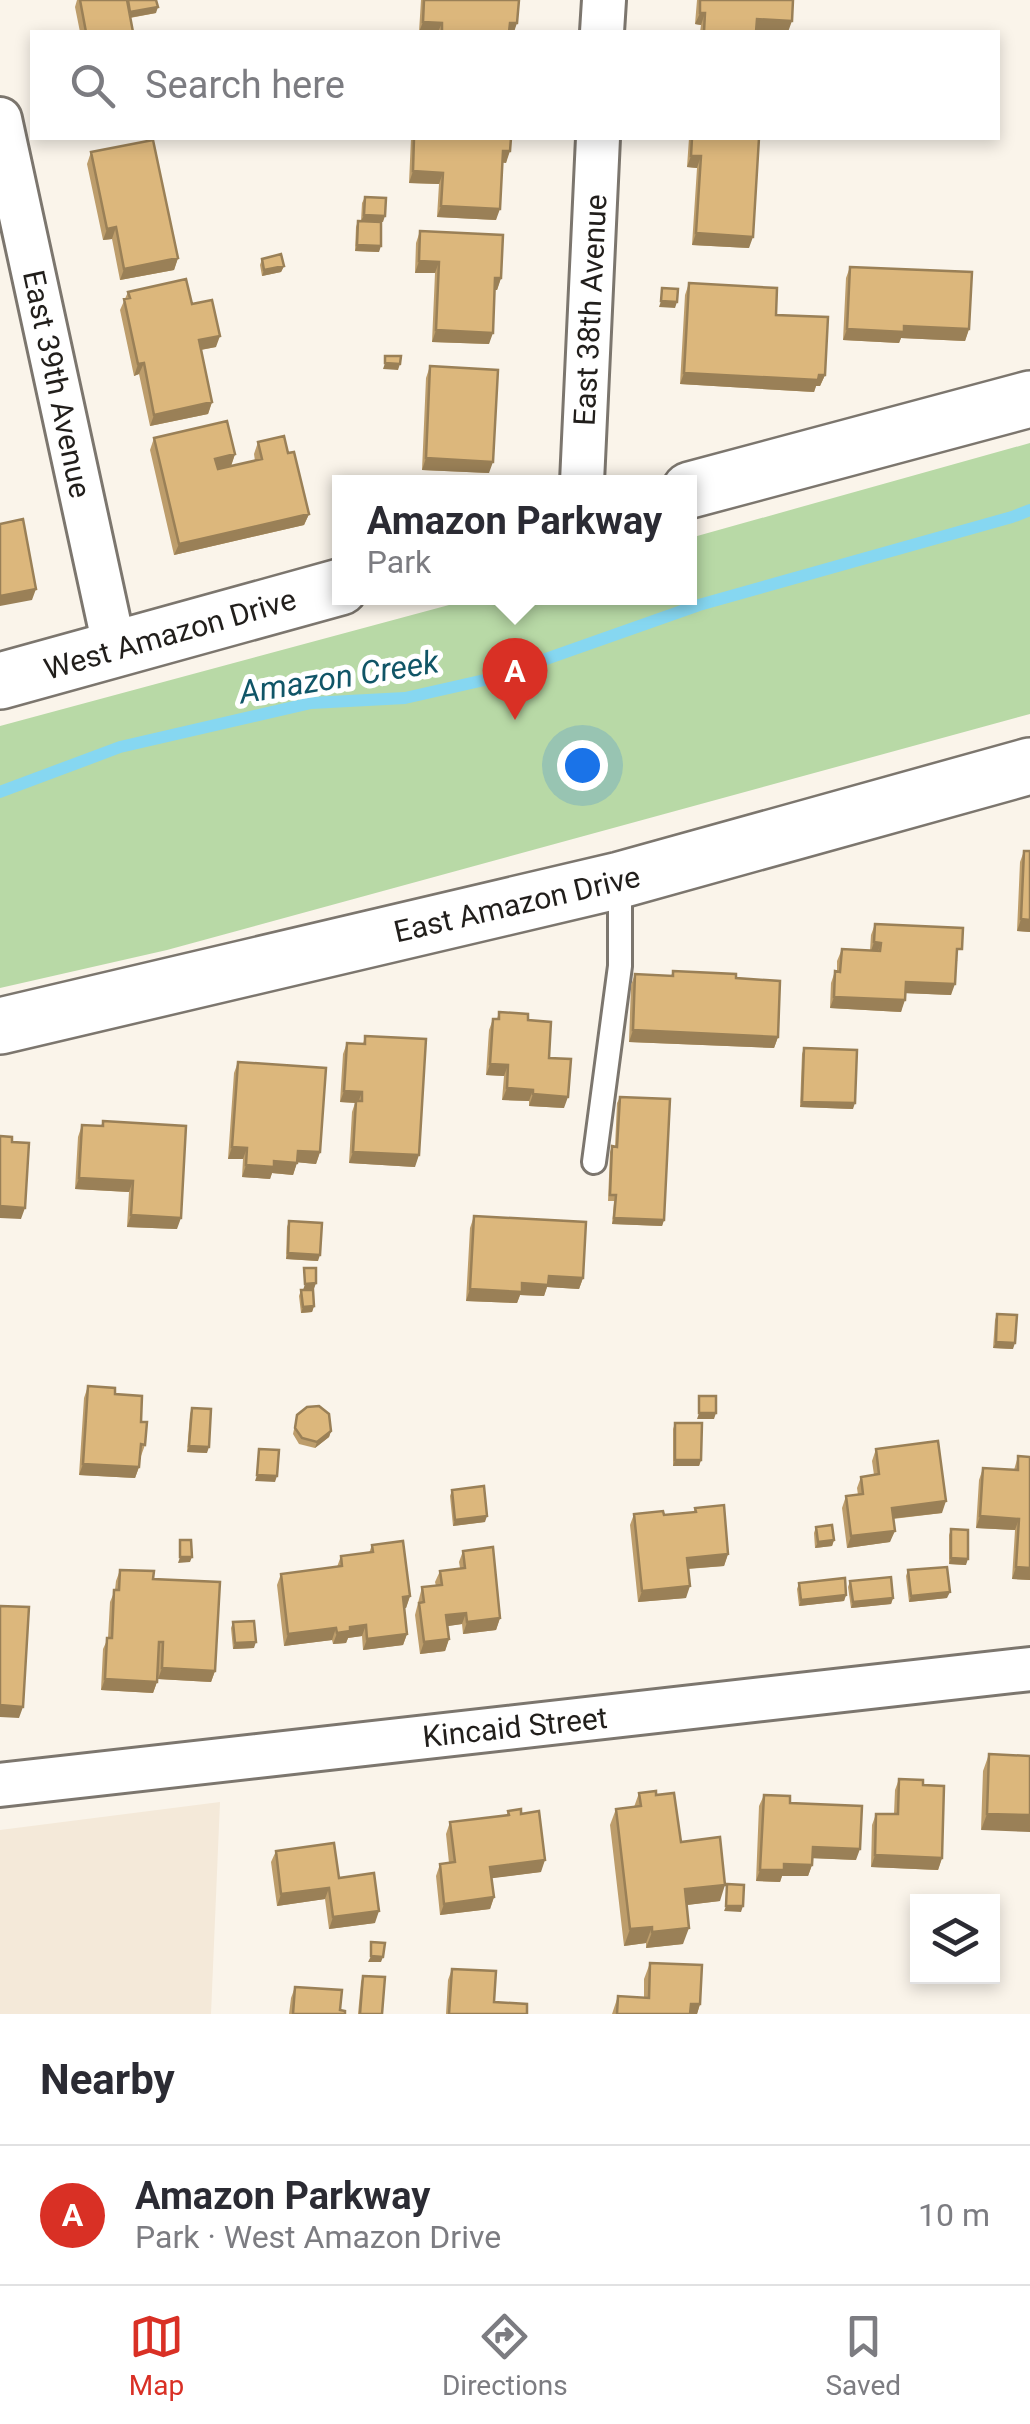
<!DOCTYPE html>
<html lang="en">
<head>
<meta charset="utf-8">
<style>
  :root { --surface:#fff; --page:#f7f7f7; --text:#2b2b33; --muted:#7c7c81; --line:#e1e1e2; --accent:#d93025 }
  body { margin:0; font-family:Roboto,sans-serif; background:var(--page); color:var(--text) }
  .controls { position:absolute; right:30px; bottom:30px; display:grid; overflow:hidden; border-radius:0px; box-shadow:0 5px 15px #0003 }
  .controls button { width:90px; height:90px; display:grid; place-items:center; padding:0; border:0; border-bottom:2px solid var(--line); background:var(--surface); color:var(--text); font:50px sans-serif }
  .you { position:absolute; left:582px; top:765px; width:35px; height:35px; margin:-25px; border:8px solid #fff; border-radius:50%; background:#1a73e8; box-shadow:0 0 0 15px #1a73e833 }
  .badge { display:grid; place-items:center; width:65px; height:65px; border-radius:50%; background:var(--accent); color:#fff; font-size:32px; font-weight:700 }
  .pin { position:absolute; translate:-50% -82px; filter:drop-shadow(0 2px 5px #0008) }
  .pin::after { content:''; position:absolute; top:52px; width:35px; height:30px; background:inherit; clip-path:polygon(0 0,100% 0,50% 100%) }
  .popup { position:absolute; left:332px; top:475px; width:365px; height:130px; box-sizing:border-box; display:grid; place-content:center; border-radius:0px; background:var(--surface); filter:drop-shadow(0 2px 8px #0005); font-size:32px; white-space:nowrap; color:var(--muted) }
  .popup b { font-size:38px; color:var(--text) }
  .popup::after { content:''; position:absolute; left:50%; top:100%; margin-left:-20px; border:20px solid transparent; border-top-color:var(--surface) }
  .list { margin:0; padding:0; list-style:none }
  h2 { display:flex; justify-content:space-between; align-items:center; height:130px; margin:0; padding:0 40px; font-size:42px }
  h2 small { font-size:32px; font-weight:400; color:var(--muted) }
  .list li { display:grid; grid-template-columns:65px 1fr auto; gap:30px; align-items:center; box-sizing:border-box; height:140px; padding:0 40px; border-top:2px solid var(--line) }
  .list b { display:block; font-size:38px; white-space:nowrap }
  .list p { margin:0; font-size:32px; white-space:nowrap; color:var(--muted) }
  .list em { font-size:32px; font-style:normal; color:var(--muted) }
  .icon { flex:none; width:55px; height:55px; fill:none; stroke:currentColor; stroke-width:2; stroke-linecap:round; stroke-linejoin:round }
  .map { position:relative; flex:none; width:1030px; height:2014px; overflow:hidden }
  .search { position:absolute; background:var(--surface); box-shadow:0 5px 15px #0003; left:30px; right:30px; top:30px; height:110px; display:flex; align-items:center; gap:25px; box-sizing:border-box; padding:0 35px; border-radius:0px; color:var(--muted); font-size:38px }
  .sheet { height:270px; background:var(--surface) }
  nav { display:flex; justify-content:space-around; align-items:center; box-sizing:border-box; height:140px; border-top:2px solid var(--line); background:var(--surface); font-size:28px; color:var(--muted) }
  nav a { display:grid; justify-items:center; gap:5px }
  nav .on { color:var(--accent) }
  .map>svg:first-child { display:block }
  .built { fill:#f4e9d9 }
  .green { fill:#b8d9a6 }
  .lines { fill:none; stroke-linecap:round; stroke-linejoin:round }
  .stream { stroke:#86d7f1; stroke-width:12 }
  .service-casing { stroke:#7c766e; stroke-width:28 }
  .minor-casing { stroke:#7c766e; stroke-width:48 }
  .tertiary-casing { stroke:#7c766e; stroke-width:60 }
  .secondary-casing { stroke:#7c766e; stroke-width:60 }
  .service { stroke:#fff; stroke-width:22 }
  .minor { stroke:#fff; stroke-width:42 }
  .tertiary { stroke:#fff; stroke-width:55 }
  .secondary { stroke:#fff; stroke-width:55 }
  .wall { fill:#bd9d6b }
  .shaded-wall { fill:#9a8057 }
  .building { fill:#dcb77c; stroke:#9a8057; stroke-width:2.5 }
  .labels { text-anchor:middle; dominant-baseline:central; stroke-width:10; stroke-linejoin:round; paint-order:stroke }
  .street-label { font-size:30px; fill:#211e1b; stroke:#fff }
  .water-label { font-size:32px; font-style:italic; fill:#105567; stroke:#fff }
</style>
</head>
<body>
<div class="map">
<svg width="1030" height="2014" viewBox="0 0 1030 2014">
  <rect width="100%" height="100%" fill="#faf4ea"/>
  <!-- built -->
  <path class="built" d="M220,1802L211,2014H0V1830Z"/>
  <!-- green -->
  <path class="green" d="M1030,443V714L167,950L0,988V726L475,598H690V538Z"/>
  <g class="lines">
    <!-- stream -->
    <path class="stream" d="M0,792L120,747L311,703L405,698L489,679L699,605L1012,517L1030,510"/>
    <!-- service casing -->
    <g class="service-casing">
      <path id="service" d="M594,1162L620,966V880"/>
    </g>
    <!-- minor casing -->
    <g class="minor-casing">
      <path id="minor" d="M602,32L604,0
        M0,119L115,650
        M582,482L598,138
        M0,1785L1030,1669"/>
    </g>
    <!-- tertiary casing -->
    <g class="tertiary-casing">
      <path id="tertiary" d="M0,1026L620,880L1030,766"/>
    </g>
    <!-- secondary casing -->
    <g class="secondary-casing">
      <path id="secondary" d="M690,490L1030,399
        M0,681L340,587"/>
    </g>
    <!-- service -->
    <use href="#service" class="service"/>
    <!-- minor -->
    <use href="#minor" class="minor"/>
    <!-- tertiary -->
    <use href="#tertiary" class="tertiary"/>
    <!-- secondary -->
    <use href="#secondary" class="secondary"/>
  </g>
  <!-- wall -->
  <path class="wall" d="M77,0H80L156,13L130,18L133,32H80L75,7Z
    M421,0H519L514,32H419Z
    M697,0H793L756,32H700L701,25L695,24Z
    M411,138H511L506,163L502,162L496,220L437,217L439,184L409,183Z
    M689,138H759L749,248L692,245L697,168L687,167Z
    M91,152L178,258L174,270L120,280L112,239L103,240L87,164Z
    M365,197L383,222H381L379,252L355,251L356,227L358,221H361L362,203Z
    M420,231L501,278L497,290H495L489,344L432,342L435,273H415L416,243Z
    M262,259L284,266L281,272L262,276L260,265Z
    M850,267L969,329L965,341L901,338L899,343L843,340L846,278Z
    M689,283L776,315L825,375L820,386H816L814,392L680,384L685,295Z
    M128,292L192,304L216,347L201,350L212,402L208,414L150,426L139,374L134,376L120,310Z
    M430,366L489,473L422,470L426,378Z
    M154,438L235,454L231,466L218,469L255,461L254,454L258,442L288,453L309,514L304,525L174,555L150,450Z
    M1024,851L1030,932L1017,931L1020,862Z
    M875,924L958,961H956L951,995L905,993L901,1012L830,1008L831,983L835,971H837V961L842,949L870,951L871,935Z
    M673,971L736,978L778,1037L774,1048L629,1042L631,985L635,974L671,976Z
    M499,1012L528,1020L549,1058L564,1108L529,1106V1101L502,1100L504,1076L486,1075L489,1030L493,1019H497Z
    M365,1036L415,1167L349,1163L352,1112L355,1103L340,1102L343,1054L347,1043L363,1044Z
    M804,1048L853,1109L800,1107L802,1054Z
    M238,1062L320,1152L316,1164L297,1162L293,1175L272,1173L270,1179L242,1177L243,1159H228L234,1073Z
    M620,1097L664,1220L662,1226L612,1224L614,1201H608L610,1152L612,1146L615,1147L617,1103Z
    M103,1121L177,1229L127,1227L129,1192L75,1189L78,1137L82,1125L101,1126Z
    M474,1216L583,1278L579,1289L547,1287L544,1296L520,1295L517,1303L466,1301L470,1228Z
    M289,1221L318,1261L286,1259L287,1227Z
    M301,1290L314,1306L312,1312L301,1313L299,1296Z
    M997,1314L1013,1349L993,1348L995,1320Z
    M88,1386L115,1394L141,1422L145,1445L141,1456H140L139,1467L135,1478L79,1475L84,1398Z
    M192,1408L207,1453L187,1452L190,1414Z
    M297,1415L331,1431L329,1437L315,1448L299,1444L293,1434Z
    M675,1423L701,1460L699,1466H673V1429Z
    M876,1449L942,1513L893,1519L890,1542L847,1548L842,1508L846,1496L858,1495L857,1488L861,1477L874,1475L872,1461Z
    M1018,1456L1030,1580L1012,1579L1015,1530L976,1528L979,1480L983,1468L1014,1470Z
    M452,1490L485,1522L453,1526L450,1496Z
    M695,1508L728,1554L724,1566L688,1569L686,1598L638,1602L630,1525L634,1514L664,1515L694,1512Z
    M816,1527L834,1540L832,1546L815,1548L814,1533Z
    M951,1529L966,1565L949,1564V1535Z
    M372,1545L410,1596L406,1608H404L407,1634L403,1645L363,1650L362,1636L348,1638L346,1643L333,1644L332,1640L284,1646L277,1585L281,1574L337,1567L341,1556L369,1553Z
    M463,1551L500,1618L496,1630L463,1634L462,1624L447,1626L449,1639L445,1651L420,1654L415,1615L422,1587L436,1586L435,1582L440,1571L460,1568L459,1562Z
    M120,1570L153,1579L215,1671L211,1682L158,1679L153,1693L101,1690L103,1649L108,1638L110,1602L115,1590L116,1581Z
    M908,1570L947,1598L909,1602L906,1576Z
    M850,1581L893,1598L891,1604L851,1608L848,1587Z
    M799,1583L846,1595L844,1601L799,1606L797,1589Z
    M233,1622L254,1648L233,1649L231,1628Z
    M989,1754L1030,1756L981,1830L983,1771Z
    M899,1779L923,1785L942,1858L938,1870L871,1867L872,1825L876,1814H894L895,1790Z
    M639,1793L656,1795L681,1842L720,1901L686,1905L683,1944L646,1948V1943L624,1946L610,1825L616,1809L634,1807Z
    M764,1795L790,1803L856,1860L812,1858V1865L808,1876H782L780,1882L756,1881L759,1806Z
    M508,1811L521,1814L541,1872L491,1878L494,1897L490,1909L440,1915L436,1876L440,1864L449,1863L446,1834L450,1822L507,1815Z
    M276,1851L339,1878L375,1923L329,1929L325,1899L277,1906L271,1862Z
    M650,1963L700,2004L697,2014H612L618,1996L644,1998V1979Z
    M452,1969L494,2002L527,2014H446L448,1980Z
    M363,1976L382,2014H358L361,1982Z
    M295,1987L340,2010L345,2014H289L291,1998Z"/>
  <!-- shaded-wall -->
  <path class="shaded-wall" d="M158,7L156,13L128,18L130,12Z
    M700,13H705L701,25L695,24Z
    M757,19L792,21L788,32L753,31Z
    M423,22L442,23L438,32H419Z
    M510,23H517L514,32H506Z
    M503,151H510L506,163L498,162Z
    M691,156H701L697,168L687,167Z
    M413,171L443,173L439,184L409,183Z
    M441,206L500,209L496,220L437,217Z
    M364,215L385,216L383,222L361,221Z
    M116,227L112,239L103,240L107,229Z
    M696,233L753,237L749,248L692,245Z
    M357,245L381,246L379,252L355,251Z
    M178,258L174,270L120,280L124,269Z
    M419,261L439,262L435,273H415Z
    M284,266L281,272L262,276L264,270Z
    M495,278H501L497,290H491Z
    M661,301L677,302L675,308L659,307Z
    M904,326L969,329L965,341L901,338L899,343L843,340L847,329Z
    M436,330L493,333L489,344L432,342Z
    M220,336L216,347L194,351L199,340Z
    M144,363L139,374L134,376L138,364Z
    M385,363L400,364L398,370L383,369Z
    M684,373L819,375H825L820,386H816L814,392L680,384Z
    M212,402L208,414L150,426L154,415Z
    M235,454L231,466L211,470L215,459Z
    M426,458L493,462L489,473L422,470Z
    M309,514L304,525L174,555L179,544Z
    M36,589L32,600L0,606V596Z
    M1021,919L1030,920V932L1017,931Z
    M874,942L881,943L877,954H870Z
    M906,982L955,984L951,995L902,993Z
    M834,997L905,1000L901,1012L830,1008Z
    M633,1030L778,1037L774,1048L629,1042Z
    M490,1064L508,1065L504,1076L486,1075Z
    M507,1088L533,1090L529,1101L502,1100Z
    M344,1091L362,1092L358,1103L340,1102Z
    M533,1094L568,1097L564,1108L529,1106Z
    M802,1102L855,1103L853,1109L800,1107Z
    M232,1147L247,1148L243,1159H228Z
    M298,1151L320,1152L316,1164L294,1162Z
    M353,1152L419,1155L415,1167L349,1163Z
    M274,1161L297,1163L293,1175L272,1173L270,1179L242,1177L246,1165Z
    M79,1178L133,1181L129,1192L75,1189Z
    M0,1206L25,1208L21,1219L0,1218Z
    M131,1215L181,1218L177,1229L127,1227Z
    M614,1218L664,1220L662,1226L612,1224Z
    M288,1253L320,1255L318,1261L286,1259Z
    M549,1276L583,1278L579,1289L547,1287L544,1296L520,1295L517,1303L466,1301L470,1289L522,1283Z
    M316,1283L314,1289L303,1290L305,1284Z
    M314,1306L312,1312L301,1313L303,1307Z
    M996,1342L1015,1343L1013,1349L993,1348Z
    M699,1413H716L714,1419H697Z
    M331,1431L329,1437L315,1448L317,1442Z
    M189,1446L209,1447L207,1453L187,1452Z
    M675,1460H701L699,1466H673Z
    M83,1464L139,1467L135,1478L79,1475Z
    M257,1475L277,1476L275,1482L255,1481Z
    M946,1501L942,1513L888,1519L892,1508Z
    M487,1516L485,1522L453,1526L455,1520Z
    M980,1516L1019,1519L1015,1530L976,1528Z
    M895,1531L890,1542L847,1548L851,1536Z
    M834,1540L832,1546L815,1548L818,1542Z
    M728,1554L724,1566L683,1569L687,1558Z
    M180,1557H192L190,1562L178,1563Z
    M951,1558L968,1559L966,1565L949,1564Z
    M1016,1567L1030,1568V1580L1012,1579Z
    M690,1586L686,1598L638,1602L642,1591Z
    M950,1592L947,1598L909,1602L911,1596Z
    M846,1595L844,1601L799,1606L801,1600Z
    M410,1596L406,1608L398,1609L403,1597Z
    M893,1598L891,1604L851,1608L853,1602Z
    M466,1613L462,1624L442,1627L446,1615Z
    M500,1618L496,1630L463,1634L467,1622Z
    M366,1625L362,1636L348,1638L346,1643L333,1644L337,1633L350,1627Z
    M336,1628L332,1640L284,1646L288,1634Z
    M407,1634L403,1645L363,1650L367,1639Z
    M449,1639L445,1651L420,1654L424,1642Z
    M256,1642L254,1648L233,1649L235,1643Z
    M162,1668L215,1671L211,1682L158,1679Z
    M105,1679L157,1682L153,1693L101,1690Z
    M0,1705L23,1707L19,1718L0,1717Z
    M987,1814L1030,1815V1832L981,1830Z
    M813,1847L860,1849L856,1860L809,1858Z
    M875,1855L942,1858L938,1870L871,1867Z
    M545,1860L541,1872L486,1879L490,1867Z
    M784,1864L812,1865L808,1876H782L780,1882L756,1881L760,1870Z
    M725,1885L720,1901L679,1906L685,1889Z
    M329,1888L325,1899L277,1906L281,1894Z
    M494,1897L490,1909L440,1915L444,1904Z
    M726,1906H743L741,1912L724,1911Z
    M379,1911L375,1923L329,1929L333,1917Z
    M652,1927L646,1943L624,1946L630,1929Z
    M689,1928L683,1944L646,1948L652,1932Z
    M371,1956L383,1957L381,1962H368Z
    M691,2004H700L697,2014H687Z"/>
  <!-- building -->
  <path class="building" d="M80,0H127L133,32H86Z
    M128,0H156L158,7L130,12Z
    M424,0H519L517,23H510L509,32H442V23L423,22Z
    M700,0H793L792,21L757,19L756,32H704L705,13H700Z
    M414,138H511L510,151H503L500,209L441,206L443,173L413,171Z
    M692,138H759L753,237L696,233L701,156H691Z
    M153,140L178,258L124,269L116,227L107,229L91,152Z
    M365,197L386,198L385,216L364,215Z
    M358,221L381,222V246L357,245Z
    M420,231L503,235L501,278H495L493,333L436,330L439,262L419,261Z
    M281,254L284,266L264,270L262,259Z
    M850,267L972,272L969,329L904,326V332L847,329Z
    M186,279L192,304L212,300L220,336L199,340L212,402L154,415L144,363L138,364L124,299L130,298L128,292Z
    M689,283L777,288L776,315L828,317L825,375H819L818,380L684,373Z
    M662,288L678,289L677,302L661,301Z
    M385,356H401L400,364L385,363Z
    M430,366L498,370L493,462L426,458Z
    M227,421L235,454L215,459L218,469L262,459L258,442L284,436L288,453L294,452L309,514L179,544L154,438Z
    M23,519L36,589L0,596V524Z
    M1024,851H1030V920L1021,919Z
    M875,924L963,928L962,949H957L955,984L906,982L905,1000L834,997L835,971L840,972L842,949L880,951L881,943L874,942Z
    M673,971L736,974V978L780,981L778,1037L633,1030L635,974L673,976Z
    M499,1012L528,1014V1020L551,1022L549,1058L571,1059L568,1097L533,1094V1090L507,1088L508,1065L490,1064L493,1019H499Z
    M365,1036L426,1039L419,1155L353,1152L356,1101H362V1092L344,1091L347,1043L365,1044Z
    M804,1048L857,1050L855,1103L802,1102Z
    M238,1062L326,1068L320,1152L298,1151L297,1163L274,1161V1167L246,1165L247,1148L232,1147Z
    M620,1097L670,1099L664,1220L614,1218L616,1195H610L612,1146L617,1147Z
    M103,1121L186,1126L181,1218L131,1215L133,1181L79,1178L82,1125L103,1126Z
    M0,1136L12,1137V1142L29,1143L25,1208L0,1206Z
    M474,1216L586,1222L583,1278L549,1276L548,1285L522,1283V1292L470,1289Z
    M289,1221L322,1223L320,1255L288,1253Z
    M304,1268H316V1283L305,1284Z
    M301,1290H313L314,1306L303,1307Z
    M997,1314L1017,1315L1015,1343L996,1342Z
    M88,1386L115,1388V1394L142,1396L141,1422H147L145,1445L141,1444L139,1467L83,1464Z
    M699,1396H716V1413H699Z
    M319,1406L329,1414L331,1431L317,1442L302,1438L295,1428L297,1415L307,1407Z
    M192,1408L211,1409L209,1447L189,1446Z
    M675,1423H702L701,1460H675Z
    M938,1441L946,1501L892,1508L895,1531L851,1536L846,1496L863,1494L861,1477L879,1474L876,1449Z
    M259,1449L279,1450L277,1476L257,1475Z
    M1018,1456L1030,1457V1568L1016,1567L1019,1519L980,1516L983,1468L1018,1470Z
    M484,1486L487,1516L455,1520L452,1490Z
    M724,1505L728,1554L687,1558L690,1586L642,1591L634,1514L663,1511L664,1515L696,1512L695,1508Z
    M832,1525L834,1540L818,1542L816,1527Z
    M951,1529L968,1530V1559L951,1558Z
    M180,1540H191L192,1557H180Z
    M403,1541L410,1596L403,1597L407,1634L367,1639L366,1625L350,1627V1631L337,1633L336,1628L288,1634L281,1574L342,1566L341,1556L373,1552L372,1545Z
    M493,1547L500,1618L467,1622L466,1613L446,1615L449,1639L424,1642L419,1603L424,1602L422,1587L442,1585L440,1571L465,1568L463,1551Z
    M947,1567L950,1592L911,1596L908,1570Z
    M120,1570L154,1571L153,1579L220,1582L215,1671L162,1668L163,1642H159L157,1682L105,1679L107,1638H112L114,1590H119Z
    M891,1577L893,1598L853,1602L850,1581Z
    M845,1578L846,1595L801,1600L799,1583Z
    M0,1606L29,1607L23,1707L0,1705Z
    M254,1621L256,1642L235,1643L233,1622Z
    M989,1754L1030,1756V1815L987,1814Z
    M899,1779L923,1780V1785L944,1786L942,1858L875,1855L876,1814H898Z
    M656,1791V1795L674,1793L681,1842L720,1837L725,1885L685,1889L689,1928L652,1932V1927L630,1929L616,1809L641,1806L639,1793Z
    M764,1795L790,1796V1803L862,1806L860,1849L813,1847L812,1865L784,1864V1870H760Z
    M521,1809V1814L539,1811L545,1860L490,1867L494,1897L444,1904L440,1864L455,1862L450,1822L509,1815L508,1811Z
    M334,1843L339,1878L374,1873L379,1911L333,1917L329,1888L281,1894L276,1851Z
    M727,1884L744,1885L743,1906H726Z
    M371,1942L385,1943L383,1957L371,1956Z
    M650,1963L702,1965L700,2004H691L690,2014H617L618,1996L649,1998Z
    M452,1969L496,1971L494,2002L527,2004V2014H449Z
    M363,1976L385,1977L382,2014H360Z
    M295,1987L342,1990L340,2010L345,2011V2014H293Z"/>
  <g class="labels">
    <!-- street labels -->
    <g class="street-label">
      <text transform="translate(590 310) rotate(-87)">East 38th Avenue</text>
      <text transform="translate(57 384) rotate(78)">East 39th Avenue</text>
      <text transform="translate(170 634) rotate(-16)">West Amazon Drive</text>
      <text transform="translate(517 904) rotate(-13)">East Amazon Drive</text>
      <text transform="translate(515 1727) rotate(-6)">Kincaid Street</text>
    </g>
    <!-- water labels -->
    <g class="water-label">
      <text transform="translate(339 677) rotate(-9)">Amazon Creek</text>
    </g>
  </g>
</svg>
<div class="controls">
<button><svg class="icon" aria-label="layers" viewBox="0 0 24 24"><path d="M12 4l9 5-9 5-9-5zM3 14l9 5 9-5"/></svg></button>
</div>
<div class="you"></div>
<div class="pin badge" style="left:515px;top:720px">A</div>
<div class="popup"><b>Amazon Parkway</b>Park</div>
<div class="search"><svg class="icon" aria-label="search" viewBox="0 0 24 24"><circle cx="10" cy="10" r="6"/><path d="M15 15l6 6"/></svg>Search here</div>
</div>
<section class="sheet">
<h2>Nearby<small></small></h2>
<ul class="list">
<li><span class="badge">A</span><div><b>Amazon Parkway</b><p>Park · West Amazon Drive</p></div><em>10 m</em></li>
</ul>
</section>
<nav>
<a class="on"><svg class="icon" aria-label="map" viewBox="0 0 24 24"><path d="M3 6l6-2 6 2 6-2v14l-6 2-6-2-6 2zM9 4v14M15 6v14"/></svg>Map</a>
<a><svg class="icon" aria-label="directions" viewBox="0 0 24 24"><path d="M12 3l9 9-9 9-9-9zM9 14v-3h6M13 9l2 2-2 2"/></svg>Directions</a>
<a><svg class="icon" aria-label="saved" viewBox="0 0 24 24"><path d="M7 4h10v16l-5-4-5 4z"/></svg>Saved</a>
</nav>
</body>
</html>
